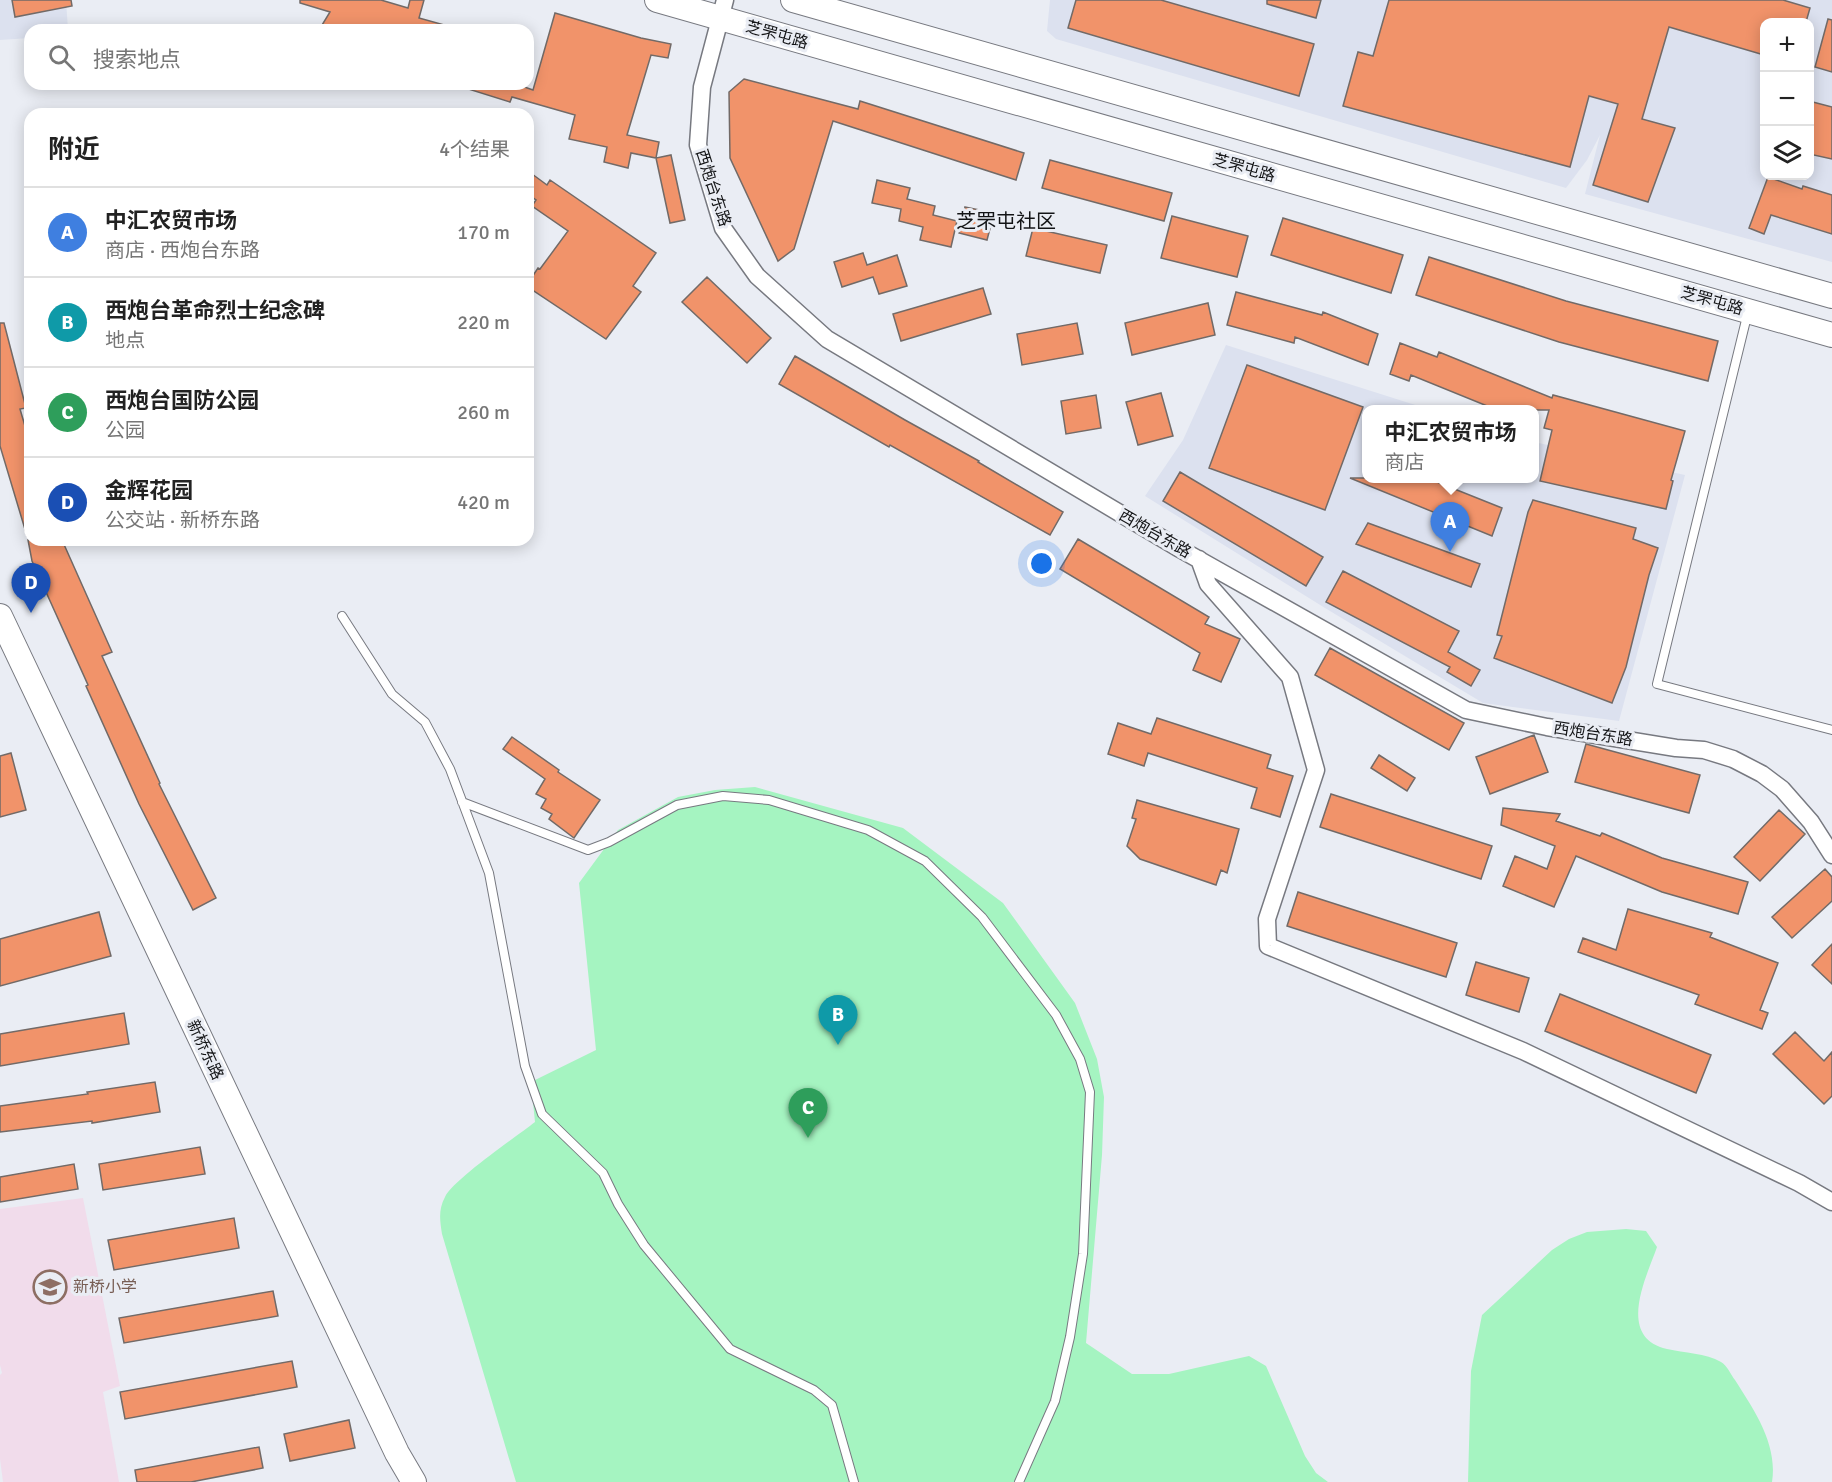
<!DOCTYPE html>
<html lang="zh">
<head>
<meta charset="utf-8">
<style>
  :root { --surface:#fff; --page:#f2f2f2; --text:#222; --muted:#767676; --line:#e0e0e0; --accent:#b45309 }
  body { margin:0; font-family:Signika,"Noto Sans SC",sans-serif; background:var(--page); color:var(--text) }
  .controls { position:absolute; right:18px; top:18px; display:grid; overflow:hidden; border-radius:12px; box-shadow:0 3px 15px #0003 }
  .controls button { width:54px; height:54px; display:grid; place-items:center; padding:0; border:0; border-bottom:2px solid var(--line); background:var(--surface); color:var(--text); font:30px sans-serif }
  .you { position:absolute; left:1042px; top:564px; width:21px; height:21px; margin:-15px; border:4px solid #fff; border-radius:50%; background:#1a73e8; box-shadow:0 0 0 9px #1a73e833 }
  .badge { display:grid; place-items:center; width:39px; height:39px; border-radius:50%; background:var(--accent); color:#fff; font-size:20px; font-weight:700 }
  .pin { position:absolute; translate:-50% -50px; filter:drop-shadow(0 2px 3px #0008) }
  .pin::after { content:''; position:absolute; top:32px; width:21px; height:18px; background:inherit; clip-path:polygon(0 0,100% 0,50% 100%) }
  .popup { position:absolute; left:1362px; top:405px; width:177px; height:78px; box-sizing:border-box; display:grid; place-content:center; border-radius:12px; background:var(--surface); filter:drop-shadow(0 2px 4px #0005); font-size:20px; white-space:nowrap; color:var(--muted) }
  .popup b { font-size:22px; color:var(--text) }
  .popup::after { content:''; position:absolute; left:50%; top:100%; margin-left:-12px; border:12px solid transparent; border-top-color:var(--surface) }
  .list { margin:0; padding:0; list-style:none }
  h2 { display:flex; justify-content:space-between; align-items:center; height:78px; margin:0; padding:0 24px; font-size:26px }
  h2 small { font-size:20px; font-weight:400; color:var(--muted) }
  .list li { display:grid; grid-template-columns:39px 1fr auto; gap:18px; align-items:center; box-sizing:border-box; height:90px; padding:0 24px; border-top:2px solid var(--line) }
  .list b { display:block; font-size:22px; white-space:nowrap }
  .list p { margin:0; font-size:20px; white-space:nowrap; color:var(--muted) }
  .list em { font-size:20px; font-style:normal; color:var(--muted) }
  .icon { flex:none; width:33px; height:33px; fill:none; stroke:currentColor; stroke-width:2; stroke-linecap:round; stroke-linejoin:round }
  .map { position:relative; flex:none; width:1832px; height:1482px; overflow:hidden }
  .search { position:absolute; background:var(--surface); box-shadow:0 3px 15px #0003; left:24px; top:24px; width:510px; height:66px; display:flex; align-items:center; gap:15px; box-sizing:border-box; padding:0 21px; border-radius:18px; color:var(--muted); font-size:22px }
  .panel { position:absolute; background:var(--surface); box-shadow:0 3px 15px #0003; left:24px; top:108px; width:510px; height:438px; border-radius:18px }
  .map>svg:first-child { display:block }
  .built { fill:#dce1ef; fill-rule:evenodd }
  .education { fill:#f1dceb }
  .green { fill:#a5f4c1 }
  .building { fill:#f1936a; stroke:#726a67; stroke-width:1.5 }
  .lines { fill:none; stroke-linecap:round; stroke-linejoin:round }
  .lane-casing { stroke:#777980; stroke-width:10 }
  .street-casing { stroke:#777980; stroke-width:19 }
  .secondary-casing { stroke:#777980; stroke-width:26 }
  .lane { stroke:#fff; stroke-width:8 }
  .street { stroke:#fff; stroke-width:16 }
  .secondary { stroke:#fff; stroke-width:24 }
  .labels { text-anchor:middle; dominant-baseline:central; stroke-width:6; stroke-linejoin:round; paint-order:stroke }
  .street-label { font-size:16px; fill:#131416; stroke:#eaedf4 }
  .education-label { font-size:16px; fill:#785e54; stroke:#eaedf4; text-anchor:start }
  .quarter-label { font-size:20px; fill:#131416; stroke:#eaedf4 }
</style>
</head>
<body>
<div class="map">
<svg width="1832" height="1482" viewBox="0 0 1832 1482">
  <rect width="100%" height="100%" fill="#eaedf4"/>
  <!-- built -->
  <path class="built" d="M0,0H66L68,30H30V38L0,40Z
    M1050,0H1832V262L1585,194L1600,135L1587,160L1566,188L1056,39L1047,31ZM1764,22H1810V176H1764Z
    M1226,345L1428,409L1366,410V478H1534V442L1685,475L1619,721L1483,703L1325,608L1145,496L1183,440Z"/>
  <!-- education -->
  <path class="education" d="M83,1198L120,1386L103,1392L119,1482H3L0,1459V1375L2,1373L0,1365V1209Z"/>
  <!-- green -->
  <path class="green" d="M755,787L903,828L1003,903L1075,1003L1097,1059L1104,1097L1102,1155L1086,1343L1132,1374H1169L1249,1356L1266,1366L1305,1456L1316,1473L1328,1482H516L442,1234C440,1221 438,1210 445,1197C454,1179 516,1137 535,1122L531,1082L596,1050L579,883L618,830L678,797L715,790Z
    M1626,1229L1646,1231L1657,1247C1646,1278 1616,1337 1667,1349C1684,1353 1706,1353 1721,1362C1727,1365 1731,1375 1735,1380C1754,1410 1778,1444 1772,1482H1468L1471,1371L1482,1315L1552,1250L1569,1239L1587,1232Z"/>
  <!-- building -->
  <path class="building" d="M12,0H71L72,6L15,17Z
    M300,0H381L408,8L410,0H424L419,18L448,26V30H319L330,12L300,3Z
    M1076,0H1161L1314,44L1299,96L1068,28Z
    M1267,0H1321L1316,18L1267,4Z
    M1389,0H1783L1810,8L1806,22H1764V55L1669,27L1642,119L1675,128L1648,202L1593,185L1618,104L1589,96L1570,167L1343,106L1358,52L1373,56Z
    M555,13L641,38L671,44L668,58L651,55L627,135L659,142L656,158L631,153L628,168L604,162L607,147L569,139L575,115L512,97L510,102L462,87V84H516L533,90Z
    M1828,19L1832,20V72L1815,67Z
    M744,79L858,109L860,101L1024,153L1016,180L833,121L794,249L778,261L730,158L729,92Z
    M1809,101L1832,107V159L1809,154Z
    M671,155L685,220L670,223L656,158Z
    M1050,160L1172,193L1164,221L1042,188Z
    M528,171L547,185L550,180L656,253L633,286L641,292L606,339L528,287V283L538,268L540,269L568,231L532,206L536,200L528,194Z
    M1768,177L1802,189L1803,186L1832,195V234L1771,215L1764,234L1749,228Z
    M877,180L910,188L907,199L935,206L933,215L957,221L951,247L920,240L923,227L899,221L901,209L872,203Z
    M965,207L994,213L987,240L959,233Z
    M1172,216L1248,236L1237,277L1161,258Z
    M1283,218L1403,255L1391,293L1271,255Z
    M1033,228L1107,245L1100,273L1026,256Z
    M863,253L867,265L897,255L907,286L879,294L873,277L842,287L834,262Z
    M1429,257L1566,301L1718,341L1708,381L1559,342L1416,295Z
    M707,277L771,338L747,363L682,302Z
    M983,288L991,314L901,341L893,314Z
    M1236,292L1322,315L1323,312L1378,334L1368,365L1295,337L1294,343L1227,325Z
    M1208,303L1215,335L1132,355L1125,323Z
    M0,323H4L26,408L20,409L30,443V536H27L0,446Z
    M1077,323L1083,354L1022,365L1017,334Z
    M1400,343L1437,357L1439,352L1552,398L1553,395L1685,431L1671,480L1673,481L1666,509L1540,481L1552,430L1544,428L1549,410H1497L1411,375L1409,381L1390,374Z
    M795,356L905,420L979,461L978,462L1063,512L1050,535L890,445L889,447L779,384Z
    M1247,365L1363,407L1325,510L1209,468Z
    M1161,393L1173,436L1138,445L1126,402Z
    M1096,395L1101,428L1066,434L1061,401Z
    M1180,472L1323,557L1306,586L1163,501Z
    M1350,478H1427L1502,508L1492,536Z
    M1533,500L1636,528L1633,539L1658,548L1649,575L1626,667L1612,703L1494,658L1502,636L1497,635L1528,512Z
    M1368,523L1480,564L1471,587L1356,544Z
    M1078,539L1209,617L1205,624L1240,639L1221,682L1193,670L1200,653L1060,569Z
    M28,540H62L112,652L102,656L160,783L159,784L216,898L193,910L139,804L86,686L88,685L32,561Z
    M1343,571L1459,631L1448,652L1480,670L1471,686L1447,672L1450,667L1326,602Z
    M1330,648L1464,723L1449,750L1315,675Z
    M1157,718L1271,755L1267,768L1293,776L1280,817L1251,808L1257,788L1148,753L1144,766L1108,754L1118,723L1151,734Z
    M1534,735L1548,772L1490,794L1476,757Z
    M512,737L559,770L558,772L600,800L574,838L549,819L552,814L541,808L546,799L536,794L545,779L503,749Z
    M1586,744L1700,775L1689,813L1575,782Z
    M11,753L26,810L0,817V756Z
    M1379,755L1415,778L1407,791L1371,768Z
    M1331,794L1492,846L1481,879L1320,827Z
    M1137,800L1239,829L1227,873L1221,870L1216,885L1140,859L1127,846L1136,819L1132,818Z
    M1503,808L1560,814L1556,821L1600,836L1602,833L1662,858L1748,882L1738,914L1662,892L1576,856L1554,907L1503,886L1515,856L1547,869L1555,846L1501,825Z
    M1779,810L1805,834L1760,881L1734,857Z
    M1825,869L1832,877V901L1792,938L1772,917Z
    M1298,892L1457,943L1446,977L1287,926Z
    M1628,909L1712,933L1710,937L1778,963L1760,1010L1768,1013L1762,1029L1695,1004L1699,995L1578,952L1583,938L1616,950Z
    M99,912L111,956L0,986V939Z
    M1832,944V984L1812,965Z
    M1476,962L1529,978L1519,1012L1466,995Z
    M1560,994L1711,1055L1696,1093L1545,1031Z
    M124,1013L129,1044L0,1066V1034Z
    M1795,1032L1824,1061L1832,1052V1096L1824,1104L1773,1054Z
    M155,1082L160,1112L92,1123V1121L0,1132V1106L88,1094L87,1092Z
    M200,1147L205,1174L103,1190L99,1164Z
    M74,1164L78,1189L0,1202V1177Z
    M234,1218L239,1248L114,1270L108,1240Z
    M273,1291L278,1316L124,1343L119,1318Z
    M292,1361L297,1387L125,1419L120,1392Z
    M349,1420L355,1448L290,1461L284,1434Z
    M259,1447L263,1468L191,1482H137L135,1470Z"/>
  <g class="lines">
    <!-- lane casing -->
    <g class="lane-casing">
      <path id="lane" d="M1748,312L1657,684L1832,730
        M342,616L392,694L425,722L450,769L489,873L525,1066L542,1114L603,1173L618,1204L644,1245L730,1349L814,1390L832,1405L854,1482
        M462,802L588,850L609,842L677,805L723,796L769,800L868,830L925,861L982,917L1056,1015L1080,1059L1090,1092L1083,1254L1070,1337L1055,1401L1019,1482"/>
    </g>
    <!-- street casing -->
    <g class="street-casing">
      <path id="street" d="M725,0L702,87L698,145L723,228L757,276L827,339L1180,549L1466,710L1547,727L1676,748L1704,750L1733,759L1762,774L1782,789L1811,822L1832,855
        M1199,559L1208,584L1290,677L1316,770L1267,919L1268,946L1523,1051L1799,1183L1832,1202"/>
    </g>
    <!-- secondary casing -->
    <g class="secondary-casing">
      <path id="secondary" d="M657,0L1832,335
        M793,0L1832,296
        M0,616L397,1453L414,1482"/>
    </g>
    <!-- lane -->
    <use href="#lane" class="lane"/>
    <!-- street -->
    <use href="#street" class="street"/>
    <!-- secondary -->
    <use href="#secondary" class="secondary"/>
  </g>
  <!-- icons -->
  <defs>
    <g id="school-ring" transform="scale(1.725)"><circle r="9.5" fill="#eaedf4" stroke="#8d6e63" stroke-width="1.5"/><path d="M0-5L7-2L0 1L-7-2ZM-4 1L0 2.5L4 1V4Q0 6-4 4Z" fill="#8d6e63"/></g>
  </defs>
  <g fill-rule="evenodd">
    <use href="#school-ring" x="50" y="1287"/>
  </g>
  <g class="labels">
    <!-- street labels -->
    <g class="street-label">
      <text transform="translate(777 35) rotate(16)">芝罘屯路</text>
      <text transform="translate(1244 168) rotate(16)">芝罘屯路</text>
      <text transform="translate(713 188) rotate(72)">西炮台东路</text>
      <text transform="translate(1712 301) rotate(16)">芝罘屯路</text>
      <text transform="translate(1155 534) rotate(30)">西炮台东路</text>
      <text transform="translate(1593 734) rotate(9)">西炮台东路</text>
      <text transform="translate(205 1050) rotate(65)">新桥东路</text>
    </g>
    <!-- education labels -->
    <g class="education-label">
      <text x="73" y="1287">新桥小学</text>
    </g>
    <!-- quarter labels -->
    <g class="quarter-label">
      <text x="1006" y="221">芝罘屯社区</text>
    </g>
  </g>
</svg>
<div class="controls">
<button>+</button>
<button>−</button>
<button><svg class="icon" aria-label="layers" viewBox="0 0 24 24"><path d="M12 4l9 5-9 5-9-5zM3 14l9 5 9-5"/></svg></button>
</div>
<div class="you"></div>
<div class="pin badge" style="left:1450px;top:552px;background:#3f7fe0">A</div>
<div class="popup"><b>中汇农贸市场</b>商店</div>
<div class="pin badge" style="left:838px;top:1045px;background:#0f9aa8">B</div>
<div class="pin badge" style="left:808px;top:1138px;background:#2e9e5b">C</div>
<div class="pin badge" style="left:31px;top:613px;background:#1a4fb4">D</div>
<div class="search"><svg class="icon" aria-label="search" viewBox="0 0 24 24"><circle cx="10" cy="10" r="6"/><path d="M15 15l6 6"/></svg>搜索地点</div>
<section class="panel">
<h2>附近<small>4个结果</small></h2>
<ul class="list">
<li><span class="badge" style="background:#3f7fe0">A</span><div><b>中汇农贸市场</b><p>商店 · 西炮台东路</p></div><em>170 m</em></li>
<li><span class="badge" style="background:#0f9aa8">B</span><div><b>西炮台革命烈士纪念碑</b><p>地点</p></div><em>220 m</em></li>
<li><span class="badge" style="background:#2e9e5b">C</span><div><b>西炮台国防公园</b><p>公园</p></div><em>260 m</em></li>
<li><span class="badge" style="background:#1a4fb4">D</span><div><b>金辉花园</b><p>公交站 · 新桥东路</p></div><em>420 m</em></li>
</ul>
</section>
</div>
</body>
</html>
